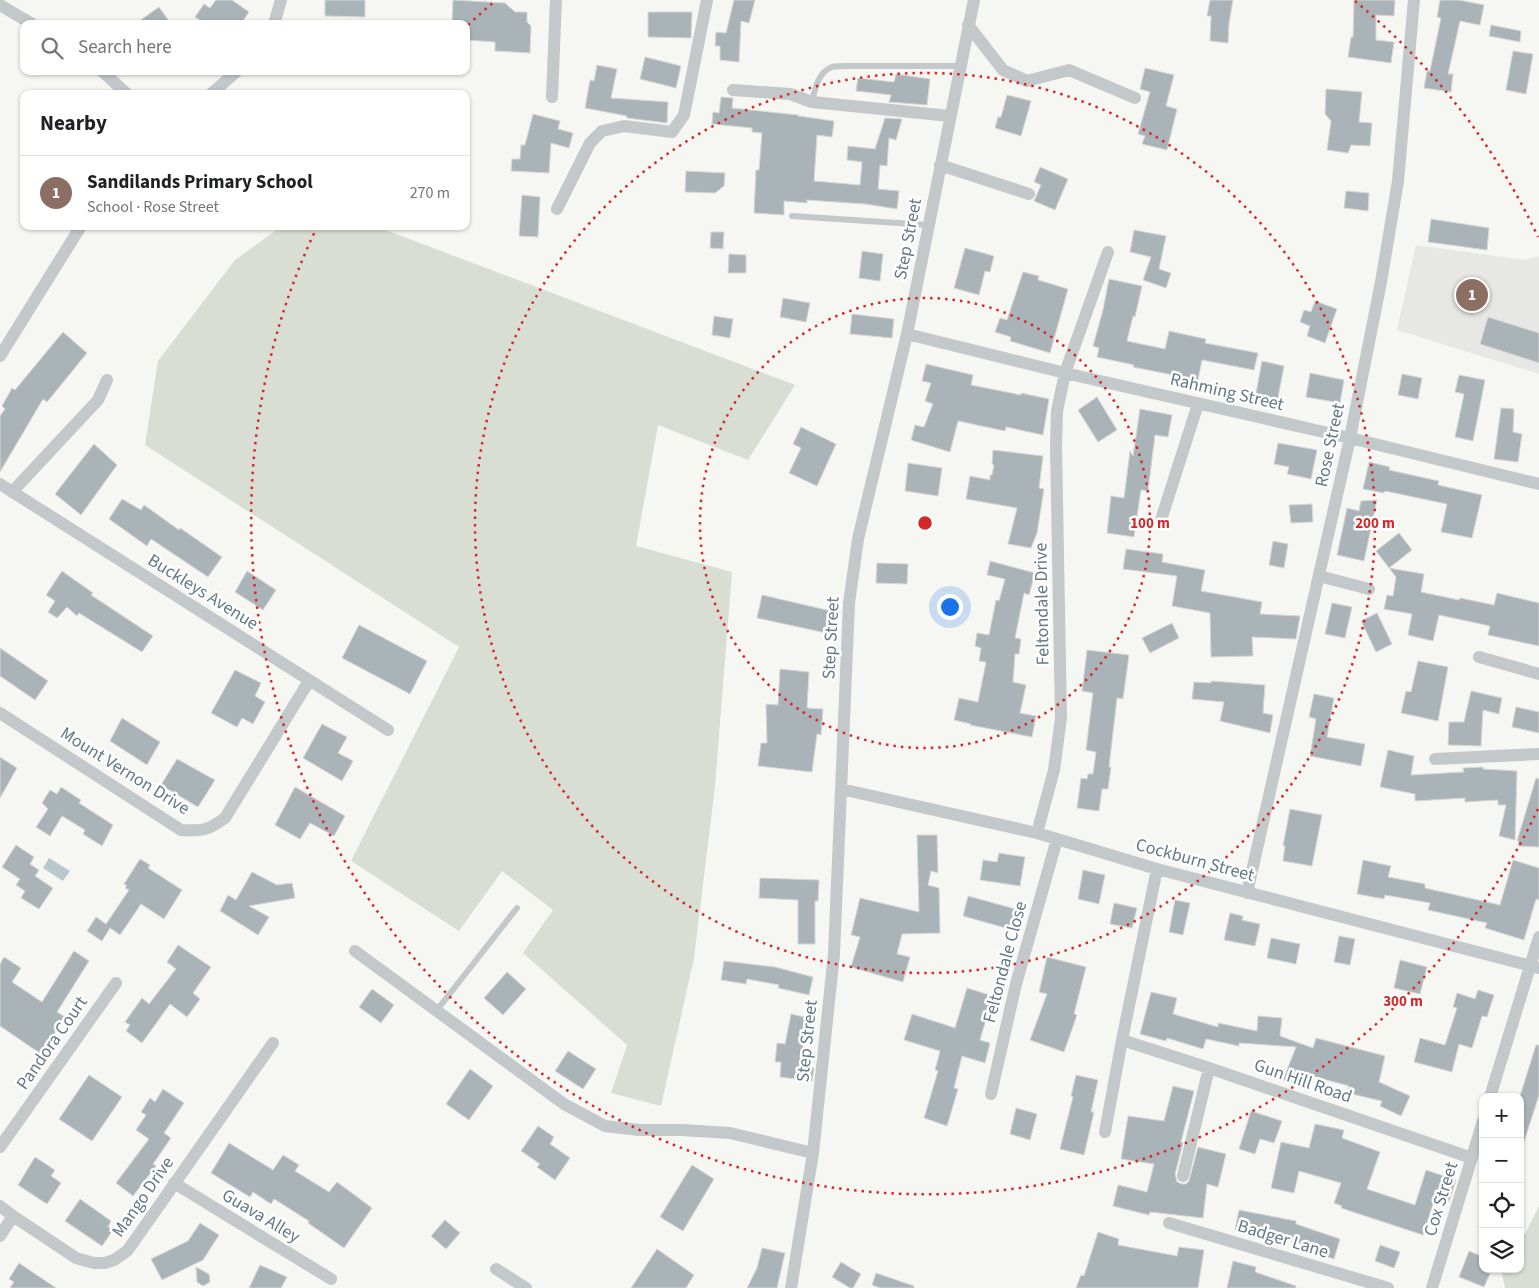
<!DOCTYPE html>
<html lang="en">
<head>
<meta charset="utf-8">
<style>
  :root { --surface:#fff; --page:#f6f6f6; --text:#202124; --muted:#757577; --line:#e0e0e0; --accent:#2563eb }
  body { margin:0; font-family:"Source Sans 3",sans-serif; background:var(--page); color:var(--text) }
  .controls { position:absolute; right:15px; bottom:15px; display:grid; overflow:hidden; border-radius:10px; box-shadow:0 1px 4px #0004 }
  .controls button { width:45px; height:45px; display:grid; place-items:center; padding:0; border:0; border-bottom:1px solid var(--line); background:var(--surface); color:var(--text); font:25px sans-serif }
  .you { position:absolute; left:949px; top:606px; width:18px; height:18px; margin:-12px; border:4px solid #fff; border-radius:50%; background:#1a73e8; box-shadow:0 0 0 8px #1a73e833 }
  .badge { display:grid; place-items:center; width:32px; height:32px; border-radius:50%; background:var(--accent); color:#fff; font-size:16px; font-weight:700 }
  .pin { position:absolute; translate:-50% -50%; border:2px solid #fff; box-shadow:0 1px 5px #0006 }
  .list { margin:0; padding:0; list-style:none }
  h2 { display:flex; justify-content:space-between; align-items:center; height:65px; margin:0; padding:0 20px; font-size:21px }
  h2 small { font-size:16px; font-weight:400; color:var(--muted) }
  .list li { display:grid; grid-template-columns:32px 1fr auto; gap:15px; align-items:center; box-sizing:border-box; height:75px; padding:0 20px; border-top:1px solid var(--line) }
  .list b { display:block; font-size:19px; white-space:nowrap }
  .list p { margin:0; font-size:16px; white-space:nowrap; color:var(--muted) }
  .list em { font-size:16px; font-style:normal; color:var(--muted) }
  .icon { flex:none; width:28px; height:28px; fill:none; stroke:currentColor; stroke-width:2; stroke-linecap:round; stroke-linejoin:round }
  .map { position:relative; flex:none; width:1539px; height:1288px; overflow:hidden }
  .search { position:absolute; background:var(--surface); box-shadow:0 1px 4px #0004; left:20px; top:20px; width:450px; height:55px; display:flex; align-items:center; gap:12px; box-sizing:border-box; padding:0 18px; border-radius:10px; color:var(--muted); font-size:19px }
  .panel { position:absolute; background:var(--surface); box-shadow:0 1px 4px #0004; left:20px; top:90px; width:450px; height:140px; border-radius:10px }
  .map>svg:first-child { display:block }
  .built { fill:#e7e8e6 }
  .green { fill:#d8ded3 }
  .water { fill:#b9c8cb }
  .building { fill:#aab4b8; stroke:#d8d7d5 }
  .lines { fill:none; stroke-linecap:round; stroke-linejoin:round }
  .service { stroke:#c3c8cb; stroke-width:6 }
  .minor { stroke:#c3c8cb; stroke-width:12 }
  .ring { fill:none; stroke:#d62828; stroke-width:2.5; stroke-dasharray:2.5 5 }
  .labels { text-anchor:middle; dominant-baseline:central; stroke-width:5; stroke-linejoin:round; paint-order:stroke }
  .street-label { font-size:18px; fill:#637986; stroke:#fff }
  .centre { fill:#d62828; stroke:#fff; stroke-width:2.5 }
  .ring-label { font-size:15px; text-anchor:middle; font-weight:bold; fill:#d62828; stroke:#fff; stroke-width:5; stroke-linejoin:round; paint-order:stroke }
</style>
</head>
<body>
<div class="map">
<svg width="1539" height="1288" viewBox="0 0 1539 1288">
  <rect width="100%" height="100%" fill="#f6f6f2"/>
  <!-- built -->
  <path class="built" d="M1416,245L1525,260L1539,256V374L1397,330Z"/>
  <!-- green -->
  <path class="green" d="M282,226H375L795,385L748,460L658,425L636,546L732,572L715,786L694,958L661,1106L611,1093L627,1045L523,953L553,910L502,871L459,931L351,861L459,647L145,445L158,361L235,260Z
    M1539,1206V1288H1505L1501,1269H1520V1236L1525,1234Z"/>
  <!-- water -->
  <path class="water" d="M49,858L70,871L63,881L43,868Z"/>
  <!-- building -->
  <path class="building" d="M216,0H232L249,12L241,24H206L195,17L204,4L210,8Z
    M325,0H365V17L325,16Z
    M453,0L505,3L515,12H527V22L531,26L530,53L495,51V42L466,40V24H452Z
    M734,0H755L749,23L741,21L739,62L720,60V46H715L716,32L726,33Z
    M1210,0H1233L1229,23L1228,43L1210,41L1211,16H1207Z
    M1354,0H1395L1394,16L1376,15V40L1394,42L1391,63L1348,57L1351,37H1353Z
    M1440,0H1459L1484,5L1480,25L1460,21L1448,74H1453L1451,92L1424,88L1427,71H1430L1441,18L1437,17Z
    M159,7L171,24H135Z
    M648,12H692L691,38L648,37Z
    M1491,25L1521,31L1520,42L1489,36Z
    M1513,51L1533,54L1526,94L1506,90Z
    M645,57L681,66L676,88L640,79Z
    M597,65L617,69L611,98L668,102L667,123L627,118V116L585,108L590,80L594,81Z
    M1145,68L1174,75L1166,106L1177,109L1167,150L1142,144L1145,136L1138,134L1150,92L1140,89Z
    M896,74L930,79L927,105L889,102L891,95L856,91L858,78L894,82Z
    M1326,89L1362,92L1359,122L1372,123L1370,146L1351,145L1348,153L1327,150L1331,121L1325,114Z
    M1007,95L1031,101L1021,136L995,128L998,117H1001Z
    M721,97L733,98L732,108L798,115V116L834,121L832,137L817,135L814,181L860,185L862,162L847,160L848,146L875,149L885,118L902,119L896,140L889,138L887,166L880,165L878,189L899,191L897,209L865,204L807,200V203L784,201V215L754,213L756,170H759L762,133L752,132V128L712,124L713,112L719,113Z
    M533,114L560,121L558,129L573,133L569,148L551,143L549,173L511,171L512,159H520L521,145H525Z
    M1040,167L1068,179L1055,210L1034,201L1041,185L1034,182Z
    M686,171L725,173L724,186L715,193L685,192Z
    M1346,191L1369,193L1368,211L1344,208Z
    M522,195L540,197L538,237L519,236Z
    M1431,219L1489,228L1487,250L1428,242Z
    M1134,230L1166,236L1159,269L1171,273L1166,288L1143,280L1151,257L1130,252Z
    M711,232H724L723,249L710,248Z
    M965,248L994,256L990,272L985,271L979,295L954,288Z
    M862,251L883,254L880,281L859,278Z
    M729,254L746,255V273H728Z
    M1023,272L1039,276L1038,280L1068,289L1050,353L1010,341L1011,337L995,332L1000,318L1007,320Z
    M1109,279L1142,286L1135,317L1133,316L1127,341L1165,349L1169,331L1206,339L1205,343L1258,353L1254,370L1202,360L1198,380L1133,367L1134,365L1097,357L1099,348L1093,346L1103,310Z
    M783,298L810,303L806,322L780,317Z
    M1315,301L1337,309L1325,343L1307,336L1310,326L1300,322L1304,310L1311,312Z
    M852,314L894,319L892,338L850,334Z
    M714,316L733,319L730,338L712,335Z
    M1488,317L1539,333V363L1480,344Z
    M63,332L87,353L47,402L43,399L0,472V416L5,409L2,406L12,388L15,390Z
    M1262,361L1284,366L1276,408L1254,404Z
    M926,364L973,375L971,385L1021,395V393L1049,399L1043,435L1006,427L1005,431L958,421L950,452L911,440L915,425L924,427L933,404L925,401L931,383L922,381Z
    M1310,373L1344,380L1340,403L1306,397Z
    M1402,374L1422,378L1418,399L1398,395Z
    M1459,375L1485,380L1473,441L1455,437L1464,394L1455,392Z
    M1097,397L1117,430L1098,442L1078,410Z
    M1501,408L1514,409L1513,432L1522,434L1518,462L1494,459Z
    M1140,409L1172,415L1168,437L1155,435L1148,491L1141,490L1134,537L1107,533L1111,496L1124,498L1130,451L1133,456Z
    M801,427L836,444L817,486L789,473L801,448L793,444Z
    M1278,443L1317,450L1311,479L1287,474L1289,467L1274,464Z
    M94,444L117,465L81,515L55,494Z
    M993,450L1043,456L1039,488L1044,489L1037,533L1031,548L1008,544L1017,508L966,499L970,476L990,480V475H992L994,465L992,464Z
    M1369,462L1390,467L1389,470L1439,481L1438,485L1482,495L1472,538L1441,532L1447,504L1385,491L1384,493L1363,489Z
    M908,463L942,468L938,496L905,491Z
    M122,499L141,510L144,505L179,530L180,528L222,557L208,577L151,539L147,546L109,519Z
    M1377,500L1364,561L1337,555L1347,508L1359,511L1361,501Z
    M1312,504L1313,522L1291,523L1289,505Z
    M1399,533L1412,550L1389,568L1424,574L1421,592L1459,600L1460,598L1494,605L1497,593L1539,603V646L1488,635L1490,626L1439,615L1433,641L1408,635L1412,614L1384,609L1387,595L1393,596L1396,577L1376,551Z
    M1273,541L1288,544L1284,568L1269,565Z
    M1126,549L1163,554L1162,562L1205,570L1201,591L1262,602L1260,614L1300,616L1296,639L1252,637L1253,656L1211,657L1210,613L1172,606L1177,576L1123,569Z
    M990,561L1035,573L1029,595L1024,593L1015,638L1021,639L1019,654H1015L1013,682L1026,685L1020,713L1036,716L1032,737L970,725L971,724L954,720L959,698L978,702L986,662L979,661L981,648L975,646L977,633L989,635L996,600L999,601L1005,579L987,575Z
    M877,563L908,564L907,584L876,583Z
    M62,571L93,593L91,595L153,636L142,652L79,613L77,616L67,607L57,618L48,612L55,601L46,595Z
    M247,571L276,590L263,610L235,592Z
    M762,595L831,611L826,633L757,618Z
    M1332,603L1352,607L1345,638L1325,634Z
    M1377,613L1392,644L1376,652L1361,621Z
    M1172,623L1179,638L1150,653L1142,638Z
    M359,625L427,661L410,694L342,658Z
    M0,648L48,681L35,700L0,676Z
    M1087,650L1129,655L1123,699L1117,698L1109,767H1111L1108,789H1102L1099,811L1077,808L1081,778L1087,779L1088,774H1093L1096,752L1086,750L1093,693L1082,691Z
    M1418,661L1448,667L1438,721L1401,713L1406,691L1411,692Z
    M780,669L809,672L807,708L823,709L821,735L817,734L812,772L758,766L761,743H767L766,704L778,705Z
    M235,670L261,683L255,696L265,702L253,724L242,718L237,727L211,713Z
    M1211,681L1265,685L1263,713L1273,715L1270,733L1220,721L1224,702L1192,699L1194,682L1211,683Z
    M1471,691L1502,698L1499,714L1483,710L1481,746L1448,745L1449,722H1464Z
    M1314,694L1334,698L1327,737L1365,744L1361,766L1310,756L1316,719L1309,717Z
    M1516,707L1539,712V733L1512,727Z
    M122,718L160,742L147,765L110,741Z
    M322,724L347,737L338,753L353,761L342,781L303,758Z
    M1388,750L1414,756L1411,775L1464,772L1463,768L1483,767V769L1517,771L1515,840L1499,836L1506,805H1498V800L1465,802V798L1415,801V794L1380,787Z
    M0,757L17,768L0,798Z
    M177,759L215,780L198,807L161,785Z
    M1536,778L1539,779V847L1518,846L1519,841H1517Z
    M61,787L81,800L79,803L113,825L102,846L83,834L85,830L62,816L50,836L36,827L48,809L42,803L50,790L57,794Z
    M295,787L345,816L334,836L310,823L300,839L275,825Z
    M1290,809L1322,815L1312,866L1283,861L1285,846H1283Z
    M917,835H937L938,873L931,871L928,885L939,888L940,933L902,934L897,954L910,957L903,982L851,967L860,937L851,935L860,898L919,912Z
    M16,845L34,857L30,864L39,870L35,876L53,888L39,909L21,898L25,891L16,885L20,879L2,867Z
    M999,853L1025,857L1020,886L980,880L983,860L997,862Z
    M140,859L150,865L148,868L182,890L164,919L141,904L120,935L110,928L102,941L87,931L96,917L106,924L129,890L125,888L127,886L124,884Z
    M1363,860L1391,866L1388,877L1425,884V888L1500,905L1513,860L1539,868V900L1536,899L1524,940L1485,928L1487,923L1428,910L1430,903L1385,895L1384,899L1357,894Z
    M1083,870L1105,875L1099,904L1078,899Z
    M252,872L277,885L292,883L295,898L249,906L269,917L258,935L220,911L228,895L236,900Z
    M760,878L819,880L818,901H815V944H798V900L759,898Z
    M968,896L1019,910L1013,930L963,916Z
    M1175,900L1190,903L1183,935L1169,932Z
    M1114,903L1137,908L1132,928L1110,924Z
    M1230,913L1243,916L1242,920L1260,924L1255,946L1224,940Z
    M1339,936L1355,939L1350,965L1334,962Z
    M1271,938L1300,944L1296,964L1267,958Z
    M178,945L211,967L193,993L200,999L187,1017L170,1004L142,1043L126,1031L130,1025L125,1022L142,998L149,1004L176,969L167,962Z
    M74,951L89,961L57,1012L65,1017L41,1054L0,1026V964L4,957L21,968L12,982L42,1002Z
    M1047,957L1086,967L1074,1014L1077,1015L1064,1052L1030,1040L1047,994L1039,992Z
    M1400,960L1427,967L1420,994L1394,988Z
    M724,961L775,967L813,977L809,995L778,988L779,985L747,979L746,984L721,980Z
    M507,972L526,989L503,1015L484,998Z
    M967,988L993,996L980,1040L990,1043L985,1063L962,1056L954,1088L958,1089L947,1126L924,1118L938,1071L935,1070L940,1051L904,1040L912,1014L955,1028Z
    M372,989L394,1005L381,1023L359,1007Z
    M1478,990L1494,995L1487,1017L1482,1016L1472,1048L1459,1044L1452,1072L1414,1062L1420,1038L1445,1045L1457,1008L1453,1007L1457,993L1475,999Z
    M1151,992L1177,998L1173,1014L1218,1027V1023L1257,1031L1258,1016L1282,1018L1280,1036L1313,1048L1316,1038L1385,1056L1379,1082L1410,1096L1401,1116L1380,1106L1382,1101L1347,1093L1349,1086L1312,1076L1307,1089L1283,1080L1296,1047L1239,1043V1046L1206,1039L1203,1049L1167,1038L1166,1041L1140,1034Z
    M791,1014L809,1018L803,1046L802,1066L814,1068L812,1081L780,1077L781,1062H775L777,1043L785,1044Z
    M1536,1045H1539V1095L1523,1145H1520V1096Z
    M568,1051L596,1069L583,1089L555,1071Z
    M470,1069L493,1086L469,1120L446,1104Z
    M89,1075L122,1097L92,1141L59,1119Z
    M1076,1075L1098,1080L1091,1112H1094L1084,1155L1060,1149L1073,1097L1071,1096Z
    M1173,1086L1194,1091L1181,1142L1183,1143L1175,1174L1177,1182L1182,1184H1186L1189,1181L1198,1147L1226,1154L1218,1187L1207,1184L1203,1218L1150,1212L1149,1215L1113,1206L1118,1185L1147,1192L1154,1164L1121,1159L1128,1116L1164,1121Z
    M163,1089L184,1103L164,1133L171,1138L153,1164L156,1166L133,1196L116,1183L149,1139L136,1130L146,1115L141,1112L150,1098L155,1102Z
    M1016,1108L1037,1114L1030,1140L1010,1134Z
    M1251,1111L1282,1121L1274,1143L1260,1139L1255,1154L1239,1149Z
    M1315,1124L1344,1130L1342,1138L1380,1152L1367,1189L1415,1205L1426,1170L1456,1180L1449,1202L1435,1198L1423,1235L1341,1208L1342,1206L1334,1203L1341,1183L1299,1171L1294,1193L1271,1188L1281,1142L1309,1148Z
    M538,1126L554,1137L550,1144L570,1158L555,1180L537,1167L540,1164L521,1151Z
    M229,1143L273,1170L283,1155L299,1165L295,1171L329,1192L337,1182L372,1208L344,1248L308,1223L309,1221L274,1199L271,1204L253,1192L250,1197L211,1173Z
    M35,1157L55,1170L51,1176L61,1183L47,1204L18,1185Z
    M692,1165L714,1179L683,1231L660,1217Z
    M80,1199L111,1221L108,1227L113,1230L102,1246L65,1221Z
    M1239,1210L1296,1221V1224L1340,1239L1334,1259L1303,1249L1305,1244L1235,1230Z
    M445,1220L460,1233L446,1249L431,1236Z
    M200,1223L219,1235L203,1260L162,1280L151,1259L188,1241Z
    M1098,1232L1119,1239L1118,1245L1177,1256L1179,1247L1204,1250L1198,1288H1076L1081,1275L1084,1276Z
    M1380,1245L1400,1252L1394,1268L1375,1261Z
    M762,1248L785,1253L777,1288H747L757,1268Z
    M657,1249L694,1275L686,1288H631Z
    M1469,1251L1483,1257V1269H1492L1484,1287L1459,1277Z
    M1233,1261L1256,1267L1255,1272L1296,1286V1288H1227Z
    M841,1262L861,1274L853,1288H850L832,1277Z
    M19,1263L56,1288H10L14,1282L9,1279Z
    M260,1265L287,1277L281,1288H249Z
    M196,1267L209,1274L210,1282L203,1286L197,1282Z
    M876,1273L914,1286V1288H880L872,1285Z"/>
  <g class="lines">
    <!-- service -->
    <path class="service" d="M812,102C815,89 818,72 832,67C837,66 844,66 849,66H960
      M792,216L928,225
      M437,1010L517,908"/>
    <!-- minor -->
    <path class="minor" d="M0,5L32,24
      M274,24L281,0
      M968,25L1003,70L1027,81L1069,70L1135,98
      M102,71L127,94
      M733,90L790,94L812,102L950,116
      M211,94L237,71
      M552,97L556,0
      M940,165L1029,194
      M557,209L590,143L602,131L624,126L672,132L684,115L707,0
      M907,334L1065,373L1350,438L1539,484
      M0,356L81,226
      M0,484L388,730
      M12,492L98,400L107,380
      M1160,523L1198,404
      M1319,576L1369,589
      M1479,657L1539,674
      M0,713L181,830C203,831 207,831 225,818L309,681
      M1435,759L1539,754
      M841,789L1037,833L1157,869L1539,968
      M1037,833L1054,770L1061,718L1056,446L1057,411L1065,373L1108,252
      M1247,893L1350,438L1381,282L1398,181L1414,0
      M355,951L564,1104L605,1126L639,1130H682L730,1133L813,1153
      M1122,1040L1209,1068L1472,1158
      M991,1094L1016,984L1057,839
      M1490,1097L1539,937
      M1105,1132L1122,1040L1157,869
      M0,1147L116,983
      M1183,1176L1209,1068
      M174,1183L331,1279
      M0,1206L13,1216L76,1258L94,1263H105L114,1260L127,1251L135,1240L273,1043
      M1169,1223L1388,1288
      M0,1236L13,1216
      M496,1269L526,1288
      M791,1288L813,1153L834,954L849,603L858,539L907,334L974,0
      M1432,1288L1483,1121"/>
  </g>
  <!-- distance rings -->
  <g class="ring">
    <circle cx="925" cy="523" r="225"/>
    <circle cx="925" cy="523" r="450"/>
    <path d="M1538 809A676 676 0 1 1 317 227M468 25A676 676 0 0 1 495 1M1355 1A676 676 0 0 1 1538 237"/>
  </g>
  <g class="labels">
    <!-- street labels -->
    <g class="street-label">
      <text transform="translate(908 239) rotate(-79)">Step Street</text>
      <text transform="translate(1227 392) rotate(13)">Rahming Street</text>
      <text transform="translate(1330 445) rotate(-78)">Rose Street</text>
      <text transform="translate(203 592) rotate(32)">Buckleys Avenue</text>
      <text transform="translate(1042 604) rotate(-91)">Feltondale Drive</text>
      <text transform="translate(831 638) rotate(-87)">Step Street</text>
      <text transform="translate(125 771) rotate(32)">Mount Vernon Drive</text>
      <text transform="translate(1195 860) rotate(15)">Cockburn Street</text>
      <text transform="translate(1005 962) rotate(-75)">Feltondale Close</text>
      <text transform="translate(807 1041) rotate(-84)">Step Street</text>
      <text transform="translate(52 1043) rotate(-55)">Pandora Court</text>
      <text transform="translate(1303 1081) rotate(19)">Gun Hill Road</text>
      <text transform="translate(143 1197) rotate(-55)">Mango Drive</text>
      <text transform="translate(1441 1199) rotate(-73)">Cox Street</text>
      <text transform="translate(261 1216) rotate(31)">Guava Alley</text>
      <text transform="translate(1283 1239) rotate(17)">Badger Lane</text>
    </g>
  </g>
  <circle cx="925" cy="523" r="8" class="centre"/>
  <g class="ring-label">
    <text x="1150" y="528">100 m</text>
    <text x="1375" y="528">200 m</text>
    <text x="1403" y="1006">300 m</text>
  </g>
</svg>
<div class="controls">
<button>+</button>
<button>−</button>
<button><svg class="icon" aria-label="locate" viewBox="0 0 24 24"><circle cx="12" cy="12" r="6"/><path d="M12 2v4M12 18v4M2 12h4M18 12h4"/></svg></button>
<button><svg class="icon" aria-label="layers" viewBox="0 0 24 24"><path d="M12 4l9 5-9 5-9-5zM3 14l9 5 9-5"/></svg></button>
</div>
<div class="you"></div>
<div class="pin badge" style="left:1472px;top:295px;background:#8d6e63">1</div>
<div class="search"><svg class="icon" aria-label="search" viewBox="0 0 24 24"><circle cx="10" cy="10" r="6"/><path d="M15 15l6 6"/></svg>Search here</div>
<section class="panel">
<h2>Nearby<small></small></h2>
<ul class="list">
<li><span class="badge" style="background:#8d6e63">1</span><div><b>Sandilands Primary School</b><p>School · Rose Street</p></div><em>270 m</em></li>
</ul>
</section>
</div>
</body>
</html>
